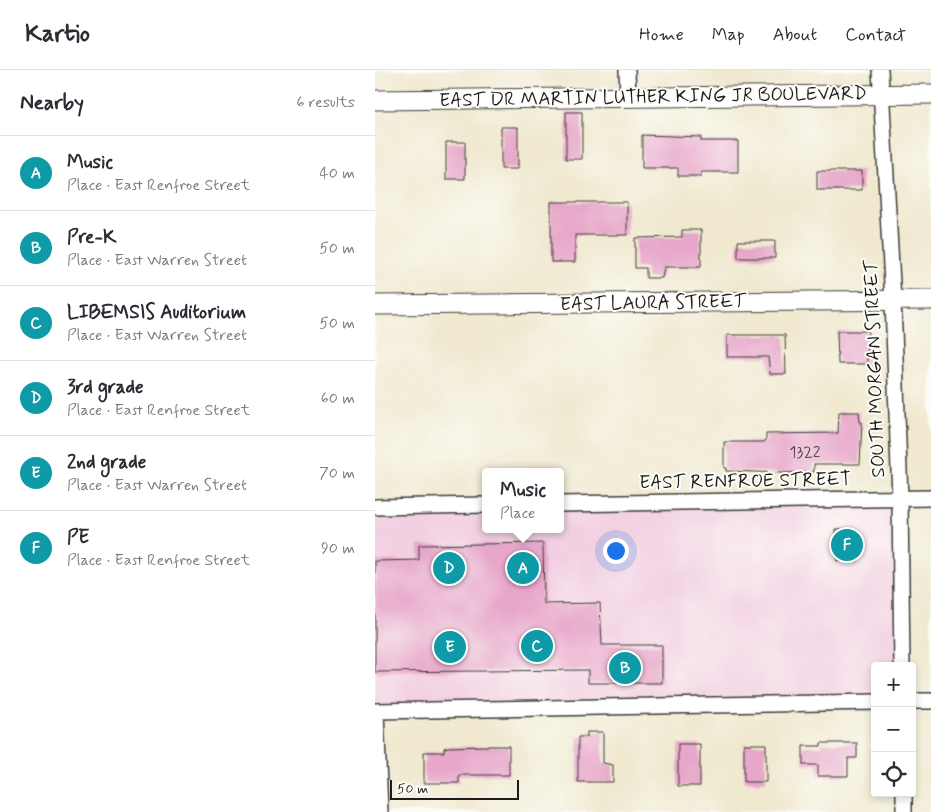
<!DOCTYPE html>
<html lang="en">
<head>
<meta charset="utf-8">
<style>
  :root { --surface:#fff; --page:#f2f2f3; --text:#2b2b33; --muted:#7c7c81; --line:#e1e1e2; --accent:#c8321e }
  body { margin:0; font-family:Mynerve,sans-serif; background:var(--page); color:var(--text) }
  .controls { position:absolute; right:15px; bottom:15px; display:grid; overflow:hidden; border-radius:5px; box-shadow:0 2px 8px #0003 }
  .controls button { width:45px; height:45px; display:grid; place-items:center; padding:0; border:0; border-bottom:1px solid var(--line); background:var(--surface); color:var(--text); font:25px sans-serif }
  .scale { position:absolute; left:15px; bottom:12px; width:129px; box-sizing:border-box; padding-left:5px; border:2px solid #1c1c1c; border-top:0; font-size:14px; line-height:18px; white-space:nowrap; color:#1c1c1c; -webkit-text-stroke:4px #fdfcf7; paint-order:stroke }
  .you { position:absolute; left:240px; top:480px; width:18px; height:18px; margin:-12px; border:4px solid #fff; border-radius:50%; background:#1a73e8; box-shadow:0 0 0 8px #1a73e833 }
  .badge { display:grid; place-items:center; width:32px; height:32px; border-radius:50%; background:var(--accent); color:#fff; font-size:16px; font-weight:700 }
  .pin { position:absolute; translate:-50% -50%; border:2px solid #fff; box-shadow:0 1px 5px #0006 }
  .popup { position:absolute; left:107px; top:398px; width:82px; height:65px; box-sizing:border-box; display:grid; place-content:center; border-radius:5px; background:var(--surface); filter:drop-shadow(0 1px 4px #0005); font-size:16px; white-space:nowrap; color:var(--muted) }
  .popup b { font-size:19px; color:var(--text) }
  .popup::after { content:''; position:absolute; left:50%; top:100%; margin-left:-10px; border:10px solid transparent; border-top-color:var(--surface) }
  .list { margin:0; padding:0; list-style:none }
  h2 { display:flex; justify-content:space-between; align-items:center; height:65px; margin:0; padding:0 20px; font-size:21px }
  h2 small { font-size:16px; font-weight:400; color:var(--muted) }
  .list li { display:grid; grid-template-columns:32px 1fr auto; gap:15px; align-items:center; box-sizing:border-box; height:75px; padding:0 20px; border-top:1px solid var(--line) }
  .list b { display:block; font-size:19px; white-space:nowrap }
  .list p { margin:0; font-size:16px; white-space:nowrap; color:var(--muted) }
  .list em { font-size:16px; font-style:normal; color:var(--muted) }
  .icon { flex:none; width:28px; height:28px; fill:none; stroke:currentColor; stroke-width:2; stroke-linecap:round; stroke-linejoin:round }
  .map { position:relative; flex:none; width:556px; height:742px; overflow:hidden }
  header { display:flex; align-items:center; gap:30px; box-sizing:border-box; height:70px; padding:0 25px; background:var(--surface); border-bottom:1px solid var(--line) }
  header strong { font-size:24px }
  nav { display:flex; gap:28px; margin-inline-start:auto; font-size:18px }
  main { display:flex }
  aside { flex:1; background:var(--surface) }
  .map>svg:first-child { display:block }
  .built { fill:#f2d0e2 }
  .building { fill:#e7a7ca }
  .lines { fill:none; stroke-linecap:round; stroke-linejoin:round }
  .minor-casing { stroke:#3c3b37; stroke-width:18 }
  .tertiary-casing { stroke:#3c3b37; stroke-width:21 }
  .minor { stroke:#fff; stroke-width:15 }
  .tertiary { stroke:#fff; stroke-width:19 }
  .labels { text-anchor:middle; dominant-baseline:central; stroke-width:4; stroke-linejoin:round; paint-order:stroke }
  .number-label { font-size:16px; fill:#4f3f48 }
  .street-label { font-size:19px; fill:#1c1c1c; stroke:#fdfcf7 }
</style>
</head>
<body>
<header>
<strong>Kartio</strong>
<nav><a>Home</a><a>Map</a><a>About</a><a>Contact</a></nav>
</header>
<main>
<aside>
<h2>Nearby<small>6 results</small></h2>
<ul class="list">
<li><span class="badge" style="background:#0f9aa8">A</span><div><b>Music</b><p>Place · East Renfroe Street</p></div><em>40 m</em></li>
<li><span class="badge" style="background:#0f9aa8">B</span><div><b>Pre-K</b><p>Place · East Warren Street</p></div><em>50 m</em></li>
<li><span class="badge" style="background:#0f9aa8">C</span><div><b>LIBEMSIS Auditorium</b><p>Place · East Warren Street</p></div><em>50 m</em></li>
<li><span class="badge" style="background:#0f9aa8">D</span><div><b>3rd grade</b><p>Place · East Renfroe Street</p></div><em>60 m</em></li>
<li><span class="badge" style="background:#0f9aa8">E</span><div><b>2nd grade</b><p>Place · East Warren Street</p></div><em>70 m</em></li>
<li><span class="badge" style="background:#0f9aa8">F</span><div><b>PE</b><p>Place · East Renfroe Street</p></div><em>90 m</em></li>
</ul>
</aside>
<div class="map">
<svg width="556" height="742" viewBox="0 0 556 742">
  <rect width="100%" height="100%" fill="#fdfcf7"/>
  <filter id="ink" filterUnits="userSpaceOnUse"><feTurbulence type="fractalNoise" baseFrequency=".02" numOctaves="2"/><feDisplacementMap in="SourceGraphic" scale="10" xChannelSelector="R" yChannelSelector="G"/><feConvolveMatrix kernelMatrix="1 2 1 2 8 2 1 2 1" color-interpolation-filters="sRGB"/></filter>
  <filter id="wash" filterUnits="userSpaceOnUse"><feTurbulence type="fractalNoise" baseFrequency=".0096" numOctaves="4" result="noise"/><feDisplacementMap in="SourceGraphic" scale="20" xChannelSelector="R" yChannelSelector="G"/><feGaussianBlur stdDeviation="1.12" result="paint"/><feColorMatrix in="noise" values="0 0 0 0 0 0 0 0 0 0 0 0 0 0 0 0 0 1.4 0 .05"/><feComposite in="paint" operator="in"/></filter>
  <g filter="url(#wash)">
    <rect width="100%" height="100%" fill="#f0e9d0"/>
    <!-- built -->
    <path class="built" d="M525,428L527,596H500V632L0,641V436L110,435V459H186V433Z"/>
    <g id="blocks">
      <!-- building -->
      <path class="building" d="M191,42H207V89H191Z
        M126,57H143V99H126Z
        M267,65L326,67V71H363V102H326V106H303V98H267Z
        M71,72H90V109H71Z
        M442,101H487V120H442Z
        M176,132H252V165H200V192H176Z
        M307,160H326V197H289L287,208H271V198H260V168L307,167Z
        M363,171H400V188H363Z
        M462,261H493L492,294H463Z
        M352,265H410L411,304H395L393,287H352Z
        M464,342H484L485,352H487L485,394H439V402L407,403L351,401V398H349V372H389L391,370V364L463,363Z
        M461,459H482L483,491H462Z
        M168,473L169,534L225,533L227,575H287V613H213V600L0,602V491L44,490V475Z
        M212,662H228V693L238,695V712H203V667H212Z
        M446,673H482V688H473V706H443V695H428V676H446Z
        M303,674H325V716H303Z
        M369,674H391V712H369Z
        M111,676H134V705H84V713H49V682H69V678L73,677Z"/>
    </g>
  </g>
  <g filter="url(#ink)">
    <use href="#blocks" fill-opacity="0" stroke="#3c3b37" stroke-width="1"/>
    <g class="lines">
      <!-- minor casing -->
      <g class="minor-casing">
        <path id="minor" d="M252,0L253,27
          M505,0L518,231L525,428L527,596
          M186,434L556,428
          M0,437L110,435
          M537,631H556
          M0,641L500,632
          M1,641L5,742
          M529,723V742"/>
      </g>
      <!-- tertiary casing -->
      <g class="tertiary-casing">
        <path id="tertiary" d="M0,30L556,24
          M0,235L556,230"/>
      </g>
      <!-- minor -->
      <use href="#minor" class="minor"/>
      <!-- tertiary -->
      <use href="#tertiary" class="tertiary"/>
    </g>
  </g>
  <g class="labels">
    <!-- number labels -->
    <g class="number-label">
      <text x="430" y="382">1322</text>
    </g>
    <!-- street labels -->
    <g class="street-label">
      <text transform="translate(278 27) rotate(-1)">EAST DR MARTIN LUTHER KING JR BOULEVARD</text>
      <text transform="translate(278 233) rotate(-1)">EAST LAURA STREET</text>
      <text transform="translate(500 299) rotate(-92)">SOUTH MORGAN STREET</text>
      <text transform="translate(370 411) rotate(-1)">EAST RENFROE STREET</text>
    </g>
  </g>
</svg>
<div class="controls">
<button>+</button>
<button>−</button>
<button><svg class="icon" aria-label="locate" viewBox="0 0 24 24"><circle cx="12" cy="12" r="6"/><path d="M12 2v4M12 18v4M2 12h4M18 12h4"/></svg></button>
</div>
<div class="scale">50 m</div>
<div class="you"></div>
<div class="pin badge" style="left:148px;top:498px;background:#0f9aa8">A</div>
<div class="popup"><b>Music</b>Place</div>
<div class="pin badge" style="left:250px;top:598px;background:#0f9aa8">B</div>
<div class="pin badge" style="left:162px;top:576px;background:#0f9aa8">C</div>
<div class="pin badge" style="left:74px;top:498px;background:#0f9aa8">D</div>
<div class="pin badge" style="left:75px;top:577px;background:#0f9aa8">E</div>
<div class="pin badge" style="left:472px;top:475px;background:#0f9aa8">F</div>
</div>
</main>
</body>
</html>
